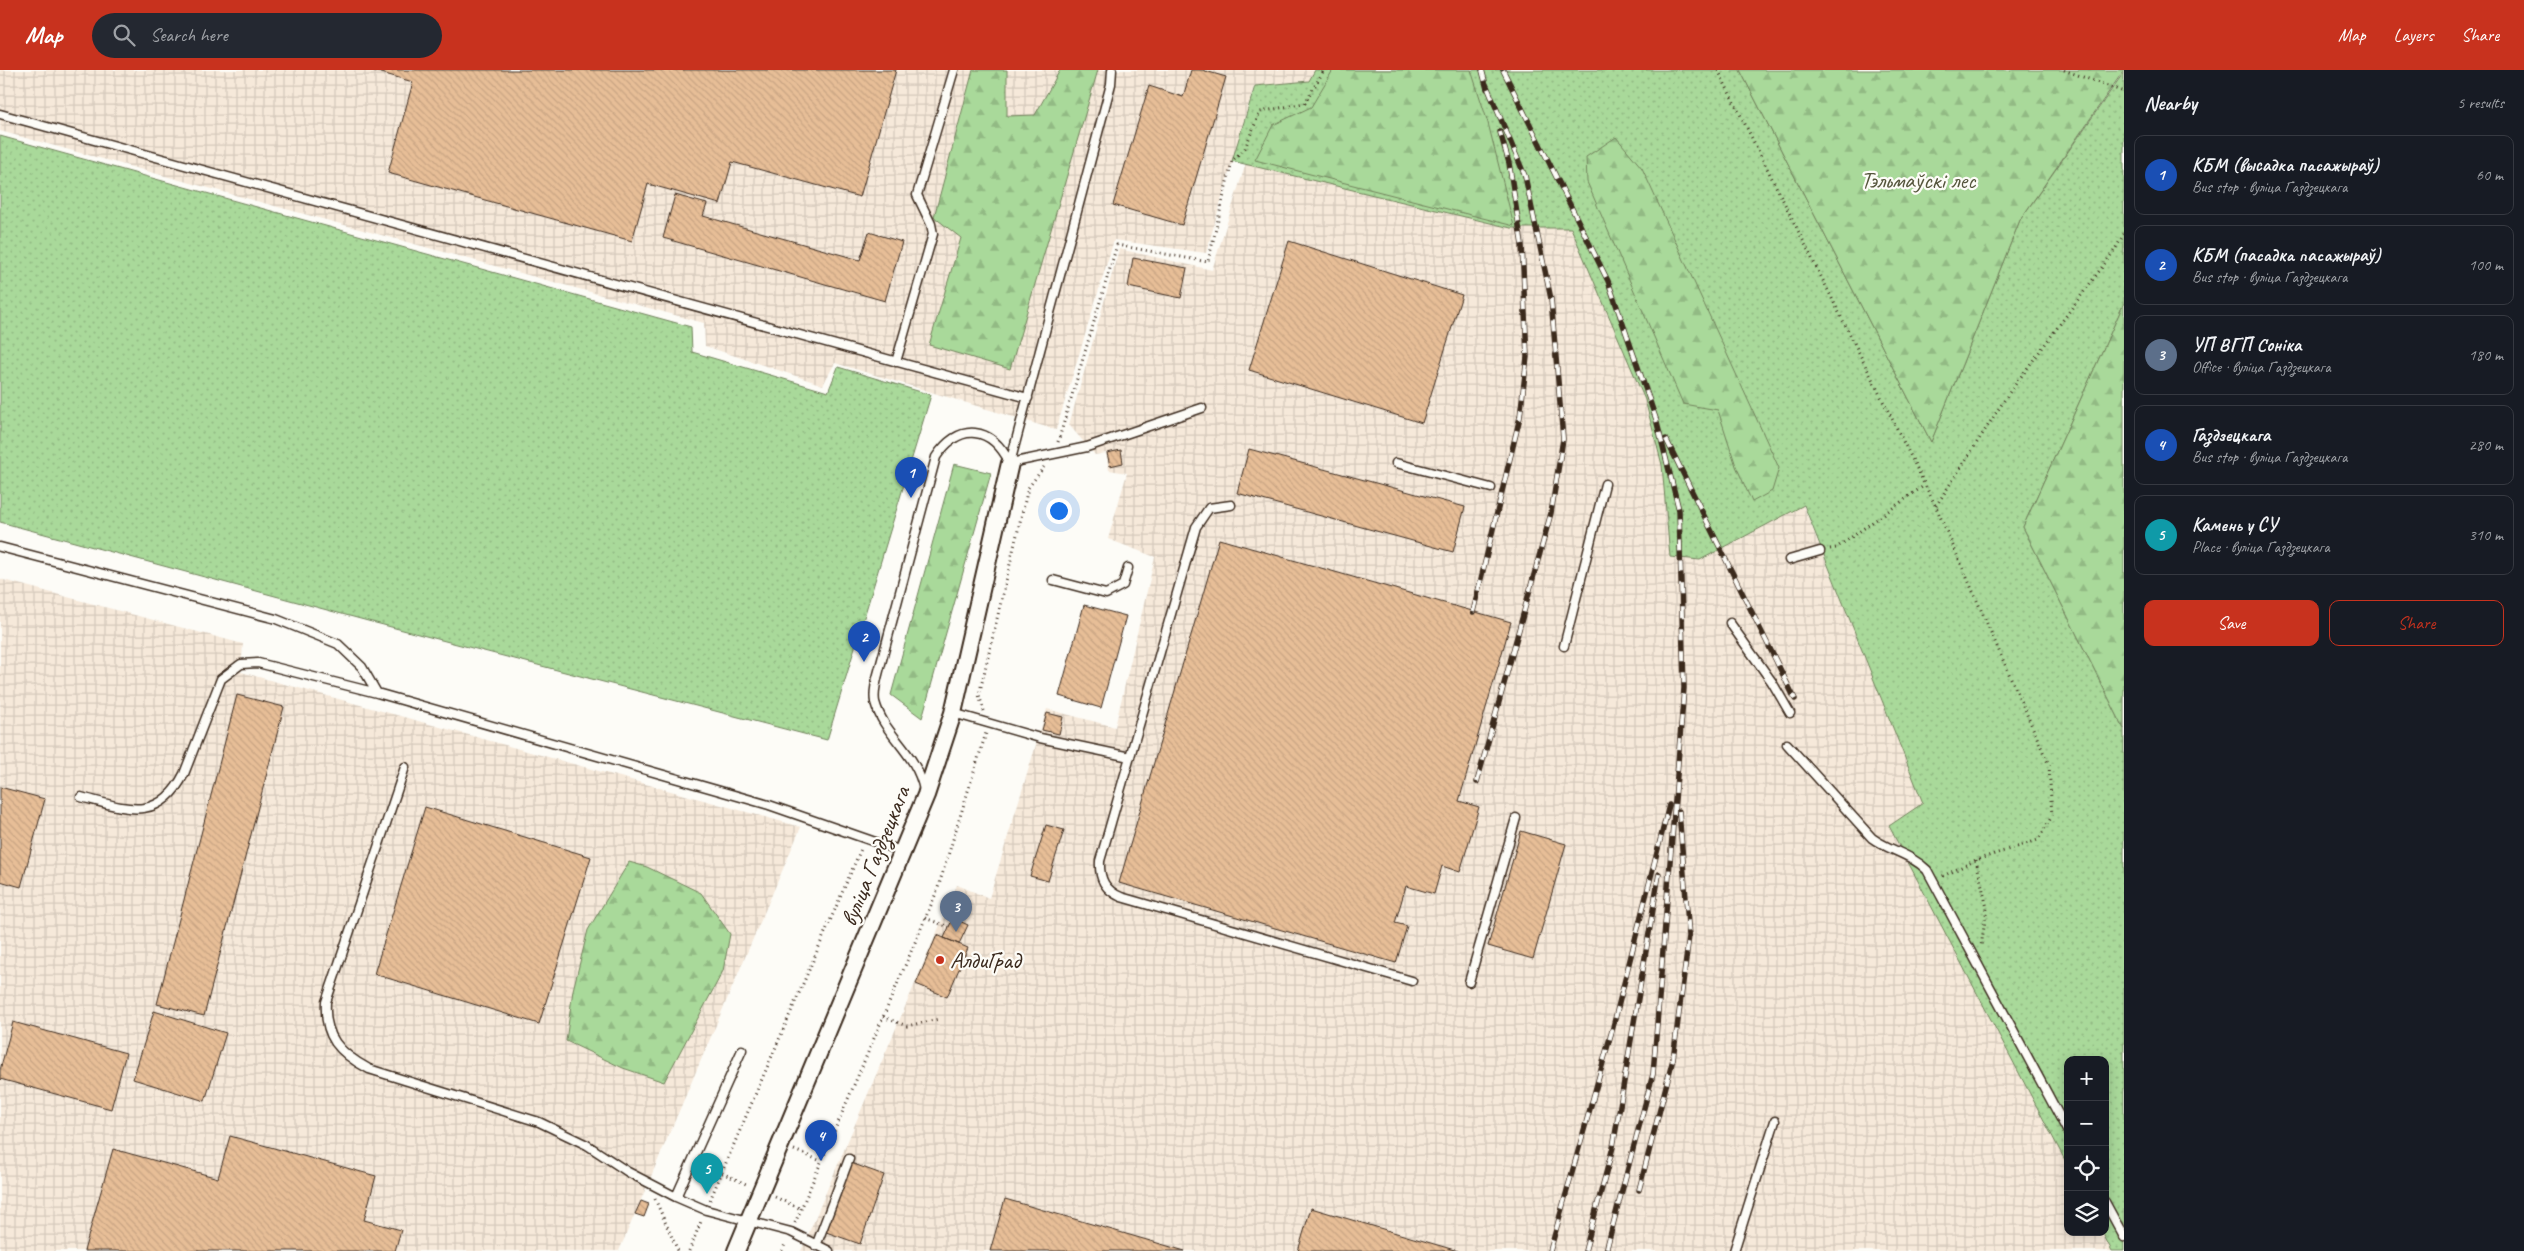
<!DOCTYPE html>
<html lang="en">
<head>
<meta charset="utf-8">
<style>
  :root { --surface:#171b24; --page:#242831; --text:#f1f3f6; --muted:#9ea1a6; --line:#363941; --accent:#c8321e }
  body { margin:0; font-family:Caveat,sans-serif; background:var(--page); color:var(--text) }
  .controls { position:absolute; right:15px; bottom:15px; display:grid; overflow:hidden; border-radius:10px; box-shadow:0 2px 12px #0003 }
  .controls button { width:45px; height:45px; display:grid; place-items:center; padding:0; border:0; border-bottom:1px solid var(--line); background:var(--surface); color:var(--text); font:25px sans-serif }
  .you { position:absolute; left:1058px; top:440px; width:18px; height:18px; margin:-12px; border:4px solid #fff; border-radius:50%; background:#1a73e8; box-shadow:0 0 0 8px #1a73e833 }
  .badge { display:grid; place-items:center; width:32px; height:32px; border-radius:50%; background:var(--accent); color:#fff; font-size:16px; font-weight:700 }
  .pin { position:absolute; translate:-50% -41px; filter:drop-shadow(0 1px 2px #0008) }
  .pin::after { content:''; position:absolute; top:26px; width:18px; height:15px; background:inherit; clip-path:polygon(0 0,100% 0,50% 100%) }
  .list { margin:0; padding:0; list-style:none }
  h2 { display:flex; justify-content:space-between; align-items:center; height:65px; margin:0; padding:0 20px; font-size:21px }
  h2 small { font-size:16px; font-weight:400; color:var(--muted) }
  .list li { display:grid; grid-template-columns:32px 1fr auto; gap:15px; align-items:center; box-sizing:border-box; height:80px; margin:0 10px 10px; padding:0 10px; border:1px solid var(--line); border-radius:10px }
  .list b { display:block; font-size:19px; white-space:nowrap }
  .list p { margin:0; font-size:16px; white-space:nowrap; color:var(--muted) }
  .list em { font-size:16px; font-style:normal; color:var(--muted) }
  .actions { display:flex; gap:10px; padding:15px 20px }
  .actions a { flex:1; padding:11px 0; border:1px solid var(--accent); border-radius:10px; text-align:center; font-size:18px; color:var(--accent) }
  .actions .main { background:var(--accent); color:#fff }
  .icon { flex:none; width:28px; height:28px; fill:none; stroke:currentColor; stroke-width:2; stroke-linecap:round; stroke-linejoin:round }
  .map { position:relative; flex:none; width:2124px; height:1181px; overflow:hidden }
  header { display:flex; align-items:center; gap:30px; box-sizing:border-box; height:70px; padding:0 25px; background:var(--accent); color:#fff }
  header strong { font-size:24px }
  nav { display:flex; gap:28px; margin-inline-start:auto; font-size:18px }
  .search { width:350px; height:45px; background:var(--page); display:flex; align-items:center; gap:12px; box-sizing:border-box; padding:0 18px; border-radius:28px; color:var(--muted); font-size:19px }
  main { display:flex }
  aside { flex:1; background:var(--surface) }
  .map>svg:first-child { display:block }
  .industrial { fill:url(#industrial-grid) }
  .grass { fill:url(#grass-dots); stroke:#72825c }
  .forest { fill:url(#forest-firs); stroke:#72825c }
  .building { fill:url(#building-back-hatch); stroke:#3b2a1e }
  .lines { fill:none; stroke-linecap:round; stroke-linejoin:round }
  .lane-casing { stroke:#3b2a1e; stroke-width:11 }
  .street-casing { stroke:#3b2a1e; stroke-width:20 }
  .path { stroke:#3b2a1e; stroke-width:3; stroke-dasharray:1 4; stroke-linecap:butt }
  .lane { stroke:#fdfcf7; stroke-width:8 }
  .street { stroke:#fdfcf7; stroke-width:16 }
  .rail-casing { stroke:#3b2a1e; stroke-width:5.5 }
  .rail { stroke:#fdfcf7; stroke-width:4; stroke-dasharray:11; stroke-linecap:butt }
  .poi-dot { fill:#c8321e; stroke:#fdfcf7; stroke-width:2 }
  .labels { text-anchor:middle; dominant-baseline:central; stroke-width:4.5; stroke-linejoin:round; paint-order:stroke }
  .park-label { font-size:24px; fill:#56563d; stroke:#fdfcf7 }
  .street-label { font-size:24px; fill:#3b2a1e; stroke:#fdfcf7 }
  .poi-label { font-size:24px; fill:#3b2a1e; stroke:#fdfcf7; text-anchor:start }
</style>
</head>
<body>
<header>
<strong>Map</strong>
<div class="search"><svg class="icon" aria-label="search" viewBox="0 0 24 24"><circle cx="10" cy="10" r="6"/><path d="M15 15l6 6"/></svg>Search here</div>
<nav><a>Map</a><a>Layers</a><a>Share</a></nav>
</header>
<main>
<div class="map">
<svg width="2124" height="1181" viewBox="0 0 2124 1181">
  <defs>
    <pattern id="industrial-grid" width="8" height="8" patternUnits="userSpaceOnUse" patternTransform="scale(1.25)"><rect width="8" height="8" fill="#f6e9da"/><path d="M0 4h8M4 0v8" fill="none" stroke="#d4c8bb"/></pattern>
    <pattern id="grass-dots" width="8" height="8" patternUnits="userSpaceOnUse" patternTransform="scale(1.25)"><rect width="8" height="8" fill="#a9d99a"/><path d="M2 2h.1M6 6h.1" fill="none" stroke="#92ba84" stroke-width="1.8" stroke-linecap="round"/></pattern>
    <pattern id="forest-firs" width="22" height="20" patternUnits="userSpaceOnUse" patternTransform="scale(1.25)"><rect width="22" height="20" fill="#a9d99a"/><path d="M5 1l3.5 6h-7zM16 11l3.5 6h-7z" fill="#92ba84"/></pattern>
    <pattern id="building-back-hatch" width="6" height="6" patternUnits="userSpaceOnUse" patternTransform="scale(1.25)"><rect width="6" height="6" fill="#e7be97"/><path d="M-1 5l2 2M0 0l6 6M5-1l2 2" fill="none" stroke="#c7a382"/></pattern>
  </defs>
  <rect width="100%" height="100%" fill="#fdfcf7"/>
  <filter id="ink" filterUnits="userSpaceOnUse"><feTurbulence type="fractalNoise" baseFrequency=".02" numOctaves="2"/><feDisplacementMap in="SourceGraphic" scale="10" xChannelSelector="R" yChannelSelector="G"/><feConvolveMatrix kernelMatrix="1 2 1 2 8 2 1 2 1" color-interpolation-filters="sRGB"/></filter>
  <g filter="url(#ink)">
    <!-- industrial -->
    <path class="industrial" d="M0,0H1315L1309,11L1254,16L1206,183L1114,170L1056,360L835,293L823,315L705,276L704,253L0,61Z
      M1246,93L1511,158H1571L1645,330L1662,395L1670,487L1700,490L1803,435L1924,733L1889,756L2068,1096V1162H2102L2112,1181H801L957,815L989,828L1047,639L1115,657L1155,487L1108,469L1127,403L1109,400L1106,383L1095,385L1069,355L1119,179L1212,200Z
      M0,509L243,574L241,602L801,757L619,1181H0Z"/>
    <!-- grass -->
    <path class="grass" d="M1315,0H1740L1931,372L2020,150L2124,2V233L2023,457L2124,659V1181H2112L2102,1162H2105V990H2068V1096L1889,756L1923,733L1804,435L1700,490L1670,487L1662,395L1645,330L1571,158H1511L1232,91L1255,16L1309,11Z
      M0,66L691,257L692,282L828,322L838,297L931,325L827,670L368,551L0,452Z"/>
    <!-- forest -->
    <path class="forest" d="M973,0H1007V46L1035,45L1060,0H1098L1010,299L929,275L961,168L934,147Z
      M1333,0H1471L1488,53L1514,156L1255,90L1273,55L1311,37Z
      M1740,0H2124L2020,150L1931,372Z
      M1616,67L1642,98L1779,398L1772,421L1752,432L1736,396L1718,340L1683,334L1587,112L1586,87Z
      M2124,233V659L2023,457Z
      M954,394L991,403L922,648L891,625Z
      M629,792L647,797L701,823L730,864L723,901L664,1012L623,998L566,971L573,920L588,860Z"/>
    <!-- building -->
    <path class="building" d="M371,0H896L860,127L732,92L720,134L648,114L632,171L388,103L413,12Z
      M1191,0H1202L1226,7L1182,155L1113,135L1149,16L1183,27Z
      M675,125L707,134L703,146L860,190L869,162L902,172L885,231L663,168Z
      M1289,171L1462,225L1422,353L1249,300Z
      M1133,188L1187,198L1181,228L1128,217Z
      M1249,379L1465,437L1453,482L1237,423Z
      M1121,380L1123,393L1110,396L1107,383Z
      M1219,469L1511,552L1459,731L1479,737L1460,802L1442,796L1434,824L1406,816L1395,853L1407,856L1396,893L1119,813Z
      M1084,535L1126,546L1101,638L1059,626Z
      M237,625L284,637L204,946L157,934Z
      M1047,643L1063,647L1059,664L1042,660Z
      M0,717L45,729L21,817L0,811Z
      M425,737L591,787L539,954L374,904Z
      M1046,755L1064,760L1048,811L1030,806Z
      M1521,761L1566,774L1533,889L1488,876Z
      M953,848L968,855L959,874L944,868Z
      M937,865L968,878L947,927L916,914Z
      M154,941L226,963L205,1031L133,1009Z
      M13,952L126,983L111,1039L0,1009V1000Z
      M230,1066L376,1106L364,1150L401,1160L395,1181H84L113,1079L218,1108Z
      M851,1093L884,1105L860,1174L826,1162Z
      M1005,1129L1185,1181H990Z
      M641,1131L649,1134L644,1147L635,1144Z
      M1311,1138L1458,1181H1298Z"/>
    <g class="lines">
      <!-- lane casing -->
      <g class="lane-casing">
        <path id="lane" d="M0,44L1028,328
          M896,292L933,164L931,154L917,125L954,0
          M1010,393L1111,14L1112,0
          M1010,393L1087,377L1202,338
          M1396,393L1491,418
          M1231,435L1209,438L1196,457L1100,791C1099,809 1105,820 1121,827L1412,911
          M0,477L276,549L338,574L362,597L377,623
          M1789,490L1820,481
          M1053,510L1106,524L1123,515L1128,498
          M1730,553L1772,612L1790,643
          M1564,576L1605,414
          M953,643L1040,668L1130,687
          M1787,674L1872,768C1890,781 1911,784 1927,800L2068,1062
          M405,697L326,932C324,967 339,983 369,999L539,1052L587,1075L628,1102L676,1127L706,1140L791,1162L829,1181
          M924,720C916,681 884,666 875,632C873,621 877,608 880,597L936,387C960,352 991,356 1010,393
          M81,727C124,738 159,754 184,704L221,609L241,594L258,593L377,623L769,735L904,782
          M1469,912L1516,748
          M676,1127L742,980
          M2105,1132L2124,1167
          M816,1176L849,1089
          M1734,1181L1775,1051"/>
      </g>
      <!-- street casing -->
      <g class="street-casing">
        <path id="street" d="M736,1181L926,725L953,643L1010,393"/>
      </g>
      <!-- path -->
      <path class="path" d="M1718,0L1936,437L2049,695L2052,746L2038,770L1976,790L1941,807
        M2064,0L2124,22
        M1058,372L1117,175L1208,192L1232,91L1245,78L1260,42L1305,33L1324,0
        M1936,436L2009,323L2114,181L2124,164
        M1830,479L1836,478L1925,415
        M984,641L979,625L1028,418L1044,397
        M1976,790L1987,838L1981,876
        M925,848L949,857
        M883,947L907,956L939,949
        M794,1080L821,1091
        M722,1103L746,1114
        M775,1127L801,1139
        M655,1129L678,1181
        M710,1130L861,779
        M795,1153L937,821L986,663
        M689,1181L702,1149
        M782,1181L786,1172"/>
      <!-- lane -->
      <use href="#lane" class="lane"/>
      <!-- street -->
      <use href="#street" class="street"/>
      <!-- rail casing -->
      <g class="rail-casing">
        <path id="rail" d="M1482,0L1487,19
          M1503,0L1608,211L1656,349L1679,440L1684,618L1653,1004L1606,1181
          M1666,369L1795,629
          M1473,542L1520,347L1527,287L1522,175L1509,93L1500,62
          M1477,712L1551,443L1563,369L1551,229L1525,106L1486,14
          M1639,1120L1673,989L1689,866L1679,741
          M1550,1181L1613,957L1669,735
          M1585,1181L1613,1077L1659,804"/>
      </g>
      <!-- rail -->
      <use href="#rail" class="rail"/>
    </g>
  </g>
  <!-- markers -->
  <circle class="poi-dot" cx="940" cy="890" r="5"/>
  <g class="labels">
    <!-- park labels -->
    <g class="park-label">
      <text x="1918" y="110">Тэльмаўскі лес</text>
    </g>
    <!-- street labels -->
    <g class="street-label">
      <text transform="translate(875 786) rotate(-68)">вуліца Газдзецкага</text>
    </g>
    <!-- poi labels -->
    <g class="poi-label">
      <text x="950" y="890">АлдиГрад</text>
    </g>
  </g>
</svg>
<div class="controls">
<button>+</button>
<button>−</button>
<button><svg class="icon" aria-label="locate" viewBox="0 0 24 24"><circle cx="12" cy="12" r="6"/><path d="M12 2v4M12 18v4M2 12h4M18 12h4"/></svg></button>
<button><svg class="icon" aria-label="layers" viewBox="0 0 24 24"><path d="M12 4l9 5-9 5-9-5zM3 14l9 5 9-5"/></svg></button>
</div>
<div class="you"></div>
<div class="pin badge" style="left:911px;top:428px;background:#1a4fb4">1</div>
<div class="pin badge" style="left:864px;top:592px;background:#1a4fb4">2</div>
<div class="pin badge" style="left:956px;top:862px;background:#5c6f8a">3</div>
<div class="pin badge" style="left:821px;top:1091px;background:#1a4fb4">4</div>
<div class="pin badge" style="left:707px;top:1124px;background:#0f9aa8">5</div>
</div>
<aside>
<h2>Nearby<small>5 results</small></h2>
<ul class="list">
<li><span class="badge" style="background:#1a4fb4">1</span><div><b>КБМ (высадка пасажыраў)</b><p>Bus stop · вуліца Газдзецкага</p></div><em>60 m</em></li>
<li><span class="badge" style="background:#1a4fb4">2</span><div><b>КБМ (пасадка пасажыраў)</b><p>Bus stop · вуліца Газдзецкага</p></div><em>100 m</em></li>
<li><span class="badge" style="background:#5c6f8a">3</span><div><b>УП ВГП Соніка</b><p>Office · вуліца Газдзецкага</p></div><em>180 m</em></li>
<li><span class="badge" style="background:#1a4fb4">4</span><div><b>Газдзецкага</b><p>Bus stop · вуліца Газдзецкага</p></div><em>280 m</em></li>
<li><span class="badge" style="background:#0f9aa8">5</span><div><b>Камень у СУ</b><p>Place · вуліца Газдзецкага</p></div><em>310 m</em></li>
</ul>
<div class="actions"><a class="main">Save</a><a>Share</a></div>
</aside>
</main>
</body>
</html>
